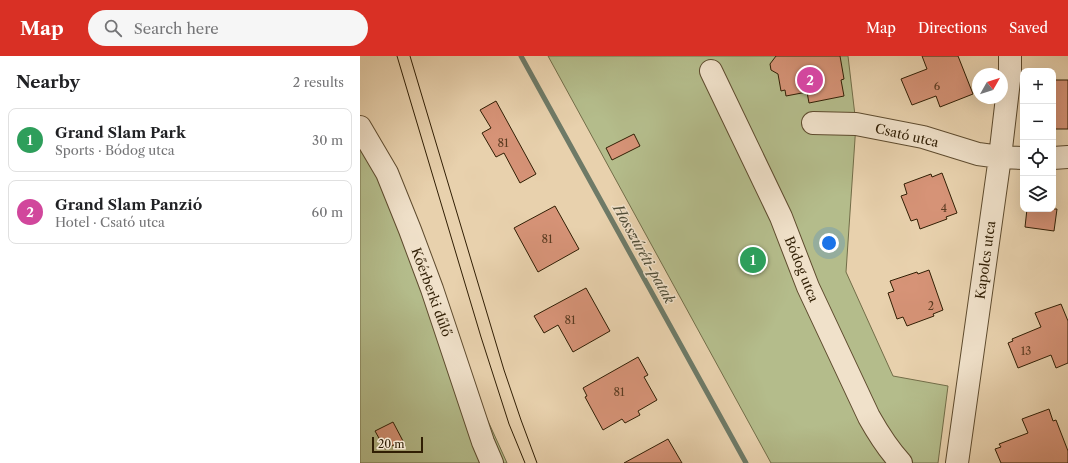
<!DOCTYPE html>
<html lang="en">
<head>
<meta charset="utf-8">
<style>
  :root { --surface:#fff; --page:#f6f6f6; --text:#202124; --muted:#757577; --line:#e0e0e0; --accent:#d93025 }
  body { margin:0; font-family:"Libre Caslon Text",serif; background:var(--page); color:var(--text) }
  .controls { position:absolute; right:12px; top:12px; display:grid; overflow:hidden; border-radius:8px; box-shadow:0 4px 16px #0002 }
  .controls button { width:36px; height:36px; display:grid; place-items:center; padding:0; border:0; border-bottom:1px solid var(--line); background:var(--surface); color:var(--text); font:20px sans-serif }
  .compass { position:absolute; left:612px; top:12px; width:36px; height:36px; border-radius:50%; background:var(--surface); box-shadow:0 4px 16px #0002; rotate:51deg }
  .scale { position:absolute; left:12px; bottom:10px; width:51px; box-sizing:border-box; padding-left:4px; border:2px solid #301e04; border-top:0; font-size:11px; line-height:14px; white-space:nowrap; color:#301e04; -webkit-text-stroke:3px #f0e1ca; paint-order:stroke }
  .you { position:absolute; left:469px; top:187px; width:14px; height:14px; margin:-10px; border:3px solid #fff; border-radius:50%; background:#1a73e8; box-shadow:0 0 0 6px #1a73e833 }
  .badge { display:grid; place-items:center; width:26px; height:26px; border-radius:50%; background:var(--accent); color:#fff; font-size:13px; font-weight:700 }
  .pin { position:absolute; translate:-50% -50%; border:2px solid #fff; box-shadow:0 1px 4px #0006 }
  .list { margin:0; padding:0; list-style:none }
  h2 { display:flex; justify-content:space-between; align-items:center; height:52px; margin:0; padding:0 16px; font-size:17px }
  h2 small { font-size:13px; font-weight:400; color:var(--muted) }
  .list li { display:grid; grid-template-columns:26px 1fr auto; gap:12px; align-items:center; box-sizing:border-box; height:64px; margin:0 8px 8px; padding:0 8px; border:1px solid var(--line); border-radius:8px }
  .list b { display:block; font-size:15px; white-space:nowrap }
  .list p { margin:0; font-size:13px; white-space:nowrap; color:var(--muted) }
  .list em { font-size:13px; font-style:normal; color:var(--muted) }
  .icon { flex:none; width:22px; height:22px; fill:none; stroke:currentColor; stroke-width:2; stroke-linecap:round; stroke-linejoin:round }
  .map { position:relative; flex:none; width:708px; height:407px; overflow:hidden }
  header { display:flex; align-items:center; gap:24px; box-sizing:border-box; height:56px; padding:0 20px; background:var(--accent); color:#fff }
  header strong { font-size:19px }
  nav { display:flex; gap:22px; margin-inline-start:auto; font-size:14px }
  .search { width:280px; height:36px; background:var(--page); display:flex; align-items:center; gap:10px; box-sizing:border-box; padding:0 14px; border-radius:22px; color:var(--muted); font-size:15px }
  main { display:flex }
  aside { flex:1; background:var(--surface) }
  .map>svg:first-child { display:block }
  .green { fill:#b4bc8b; stroke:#726d48 }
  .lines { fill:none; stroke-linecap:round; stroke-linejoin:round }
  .stream { stroke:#6e7a67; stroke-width:5 }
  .building { fill:#d69377; stroke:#301e04 }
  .minor-casing { stroke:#5e4b2e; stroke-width:24 }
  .minor { stroke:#f0e1ca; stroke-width:22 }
  .tram { stroke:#301e04; stroke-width:1 }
  .labels { text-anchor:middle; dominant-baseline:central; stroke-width:3; stroke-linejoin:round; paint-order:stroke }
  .number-label { font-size:11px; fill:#5a3b21 }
  .street-label { font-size:13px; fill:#301e04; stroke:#f0e1ca }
  .water-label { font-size:14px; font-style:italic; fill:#4f4c36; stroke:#f0e1ca }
</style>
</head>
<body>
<header>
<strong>Map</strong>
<div class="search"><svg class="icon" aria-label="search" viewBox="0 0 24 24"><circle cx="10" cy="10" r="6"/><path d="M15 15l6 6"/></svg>Search here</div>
<nav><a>Map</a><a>Directions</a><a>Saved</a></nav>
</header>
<main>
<aside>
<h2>Nearby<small>2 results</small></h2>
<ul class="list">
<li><span class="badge" style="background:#2e9e5b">1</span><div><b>Grand Slam Park</b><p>Sports · Bódog utca</p></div><em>30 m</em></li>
<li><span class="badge" style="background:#d1479c">2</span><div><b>Grand Slam Panzió</b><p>Hotel · Csató utca</p></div><em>60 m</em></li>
</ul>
</aside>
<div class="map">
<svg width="708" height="407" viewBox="0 0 708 407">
  <rect width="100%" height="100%" fill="#e8d1ad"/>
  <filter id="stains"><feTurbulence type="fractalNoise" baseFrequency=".005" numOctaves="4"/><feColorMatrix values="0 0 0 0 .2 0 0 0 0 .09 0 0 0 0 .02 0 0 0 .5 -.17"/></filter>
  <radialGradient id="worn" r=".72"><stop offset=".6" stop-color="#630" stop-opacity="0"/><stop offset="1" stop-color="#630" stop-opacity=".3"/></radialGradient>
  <!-- green -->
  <path class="green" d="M188,0H488L496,68L486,216L533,320L588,330L578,407H411Z
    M0,71L86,273L138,387L147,407H0Z"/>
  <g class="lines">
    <!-- stream -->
    <path class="stream" d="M161,0L386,407"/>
  </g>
  <!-- building -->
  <path class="building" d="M416,0H480L484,23L481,24L484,40L449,47L447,36L426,40L425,34L421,35L418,18L411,14L410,8Z
    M562,0H598L613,38L580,51L576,40L552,49L541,23L567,13Z
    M693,24H708V73H693Z
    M136,45L176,118L160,127L144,97L136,101L122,77L131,72L120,54Z
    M274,78L280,90L252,104L246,92Z
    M582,117L597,157L586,161L587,163L560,173L557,163L551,165L541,140L547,138L544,128L571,118L572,121Z
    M195,150L219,193L178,216L154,172Z
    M667,153H697L694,175L665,171Z
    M569,214L583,254L573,258L574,260L547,270L543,261L537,263L528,237L534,235L530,225L557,216L558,218Z
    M226,232L250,275L213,296L198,269L184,277L174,260Z
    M701,248L708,265V307L696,312L691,299L658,312L648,287L653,285L652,283L681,271L675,257Z
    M278,301L288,319L284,321L297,344L278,355L280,359L265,367L262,363L243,374L225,341L227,340L223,332Z
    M689,353L693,365L696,364L708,395V407H641L635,393L641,391L639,388L668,377L662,363Z
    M33,366L43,385L25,393L15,375Z
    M308,383L322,407H264Z"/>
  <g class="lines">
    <!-- minor casing -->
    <g class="minor-casing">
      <path id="minor" d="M351,15L421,161L448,231L509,361C518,377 528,393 541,407
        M453,67L496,68L563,81L618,98L640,101L663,102
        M0,71L27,117L50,174L72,233L123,386L132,407
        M693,102L708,101
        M597,407L640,101L650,16V0"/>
    </g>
    <!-- minor -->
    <use href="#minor" class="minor"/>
    <!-- tram -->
    <path class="tram" d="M37,0L121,281L149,368L165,407
      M50,0L144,314L161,364L177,407"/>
  </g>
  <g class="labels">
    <!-- number labels -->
    <g class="number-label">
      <text x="577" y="30">6</text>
      <text x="143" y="87">81</text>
      <text x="584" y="152">4</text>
      <text x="187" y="183">81</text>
      <text x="571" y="250">2</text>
      <text x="210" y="264">81</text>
      <text x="666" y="295">13</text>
      <text x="259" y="336">81</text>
    </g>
    <!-- street labels -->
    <g class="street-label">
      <text transform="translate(547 79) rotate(13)">Csató utca</text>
      <text transform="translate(625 204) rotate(-82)">Kapolcs utca</text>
      <text transform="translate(442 213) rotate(68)">Bódog utca</text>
      <text transform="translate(72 236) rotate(70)">Kőérberki dűlő</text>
    </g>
    <!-- water labels -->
    <g class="water-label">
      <text transform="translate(284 198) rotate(61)">Hosszúréti-patak</text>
    </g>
  </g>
  <rect width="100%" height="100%" filter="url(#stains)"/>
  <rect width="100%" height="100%" fill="url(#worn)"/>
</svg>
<div class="controls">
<button>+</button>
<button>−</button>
<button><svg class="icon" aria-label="locate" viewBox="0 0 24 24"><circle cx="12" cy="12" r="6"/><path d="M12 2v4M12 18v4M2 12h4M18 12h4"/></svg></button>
<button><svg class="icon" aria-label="layers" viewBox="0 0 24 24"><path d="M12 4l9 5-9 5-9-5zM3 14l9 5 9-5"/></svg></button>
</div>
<svg class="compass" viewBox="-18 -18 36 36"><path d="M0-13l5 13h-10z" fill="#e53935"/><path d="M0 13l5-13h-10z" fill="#757577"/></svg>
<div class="scale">20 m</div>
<div class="you"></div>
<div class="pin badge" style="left:393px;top:204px;background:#2e9e5b">1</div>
<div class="pin badge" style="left:450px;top:24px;background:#d1479c">2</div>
</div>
</main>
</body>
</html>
